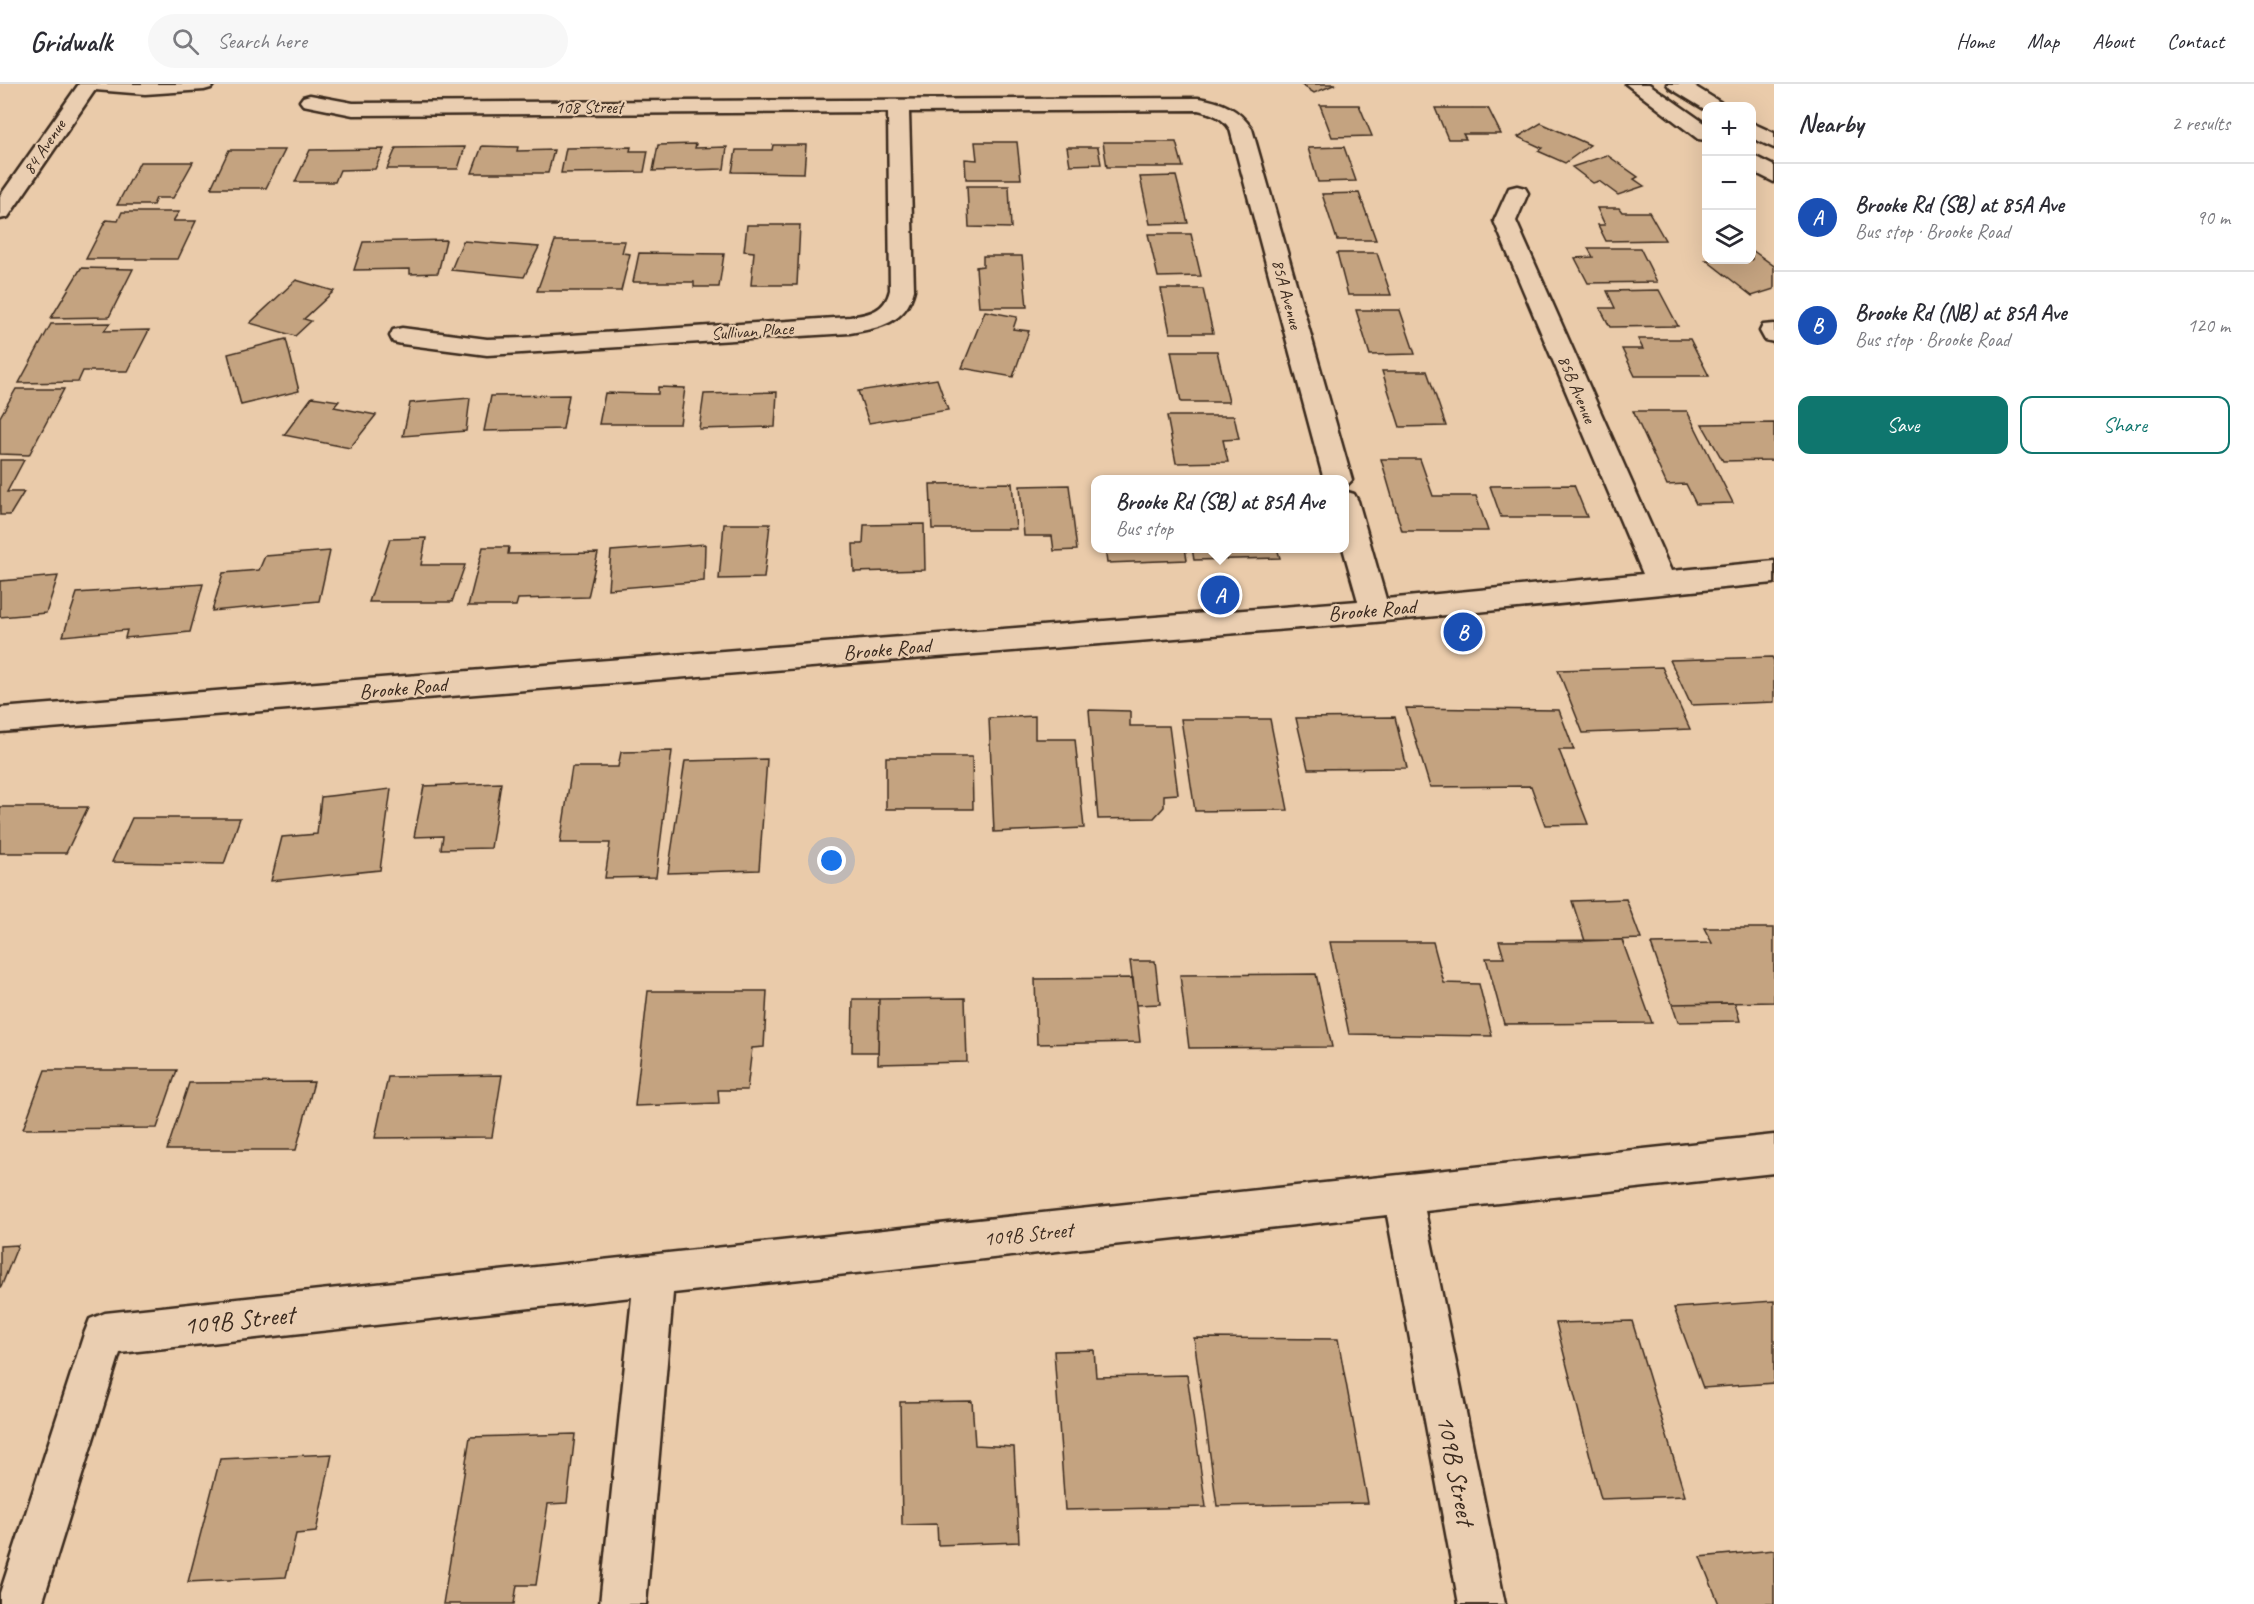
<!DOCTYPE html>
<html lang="en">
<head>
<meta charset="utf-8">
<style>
  :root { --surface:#fff; --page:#f7f7f7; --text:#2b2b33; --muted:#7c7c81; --line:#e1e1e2; --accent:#0f766e }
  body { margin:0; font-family:Caveat,sans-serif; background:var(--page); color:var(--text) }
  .controls { position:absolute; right:18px; top:18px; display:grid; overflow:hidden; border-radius:12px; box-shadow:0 6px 24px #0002 }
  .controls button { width:54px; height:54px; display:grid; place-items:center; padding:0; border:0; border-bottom:2px solid var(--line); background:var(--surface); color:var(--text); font:30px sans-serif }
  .you { position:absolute; left:832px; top:777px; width:21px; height:21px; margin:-15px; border:4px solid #fff; border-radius:50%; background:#1a73e8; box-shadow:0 0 0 9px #1a73e833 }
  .badge { display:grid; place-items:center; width:39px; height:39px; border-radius:50%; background:var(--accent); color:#fff; font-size:20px; font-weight:700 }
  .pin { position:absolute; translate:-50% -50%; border:3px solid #fff; box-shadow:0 2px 6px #0006 }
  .popup { position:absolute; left:1091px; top:391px; width:258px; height:78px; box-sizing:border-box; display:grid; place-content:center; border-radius:12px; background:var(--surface); filter:drop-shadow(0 2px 4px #0005); font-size:20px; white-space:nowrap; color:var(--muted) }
  .popup b { font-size:22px; color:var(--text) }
  .popup::after { content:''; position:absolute; left:50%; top:100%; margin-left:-12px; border:12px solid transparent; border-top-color:var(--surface) }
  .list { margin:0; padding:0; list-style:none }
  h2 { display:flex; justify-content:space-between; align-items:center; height:78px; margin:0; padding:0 24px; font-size:26px }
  h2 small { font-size:20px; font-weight:400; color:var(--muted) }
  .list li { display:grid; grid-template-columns:39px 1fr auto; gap:18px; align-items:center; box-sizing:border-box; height:108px; padding:0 24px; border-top:2px solid var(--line) }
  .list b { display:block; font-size:22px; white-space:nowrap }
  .list p { margin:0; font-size:20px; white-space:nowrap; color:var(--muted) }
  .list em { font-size:20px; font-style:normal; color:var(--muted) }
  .actions { display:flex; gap:12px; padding:18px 24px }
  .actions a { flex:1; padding:14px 0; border:2px solid var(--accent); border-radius:12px; text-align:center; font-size:21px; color:var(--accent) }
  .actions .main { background:var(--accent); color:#fff }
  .icon { flex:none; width:33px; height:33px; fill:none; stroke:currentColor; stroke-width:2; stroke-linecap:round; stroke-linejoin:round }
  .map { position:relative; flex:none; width:1774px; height:1520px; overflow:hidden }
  header { display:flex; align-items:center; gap:36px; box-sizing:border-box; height:84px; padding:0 30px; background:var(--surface); border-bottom:2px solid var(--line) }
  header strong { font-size:28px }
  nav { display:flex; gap:33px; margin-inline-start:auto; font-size:21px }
  .search { width:420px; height:54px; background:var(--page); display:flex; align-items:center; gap:15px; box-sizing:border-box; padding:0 21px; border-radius:33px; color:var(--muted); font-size:22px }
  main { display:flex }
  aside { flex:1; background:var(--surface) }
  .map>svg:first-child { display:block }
  .building { fill:#c4a380; stroke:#3b2a1e; stroke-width:1.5 }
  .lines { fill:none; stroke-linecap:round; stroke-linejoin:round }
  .minor-casing { stroke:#3b2a1e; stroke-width:5 }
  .major-casing { stroke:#3b2a1e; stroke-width:5 }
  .minor { fill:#eaceb1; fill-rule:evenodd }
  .major { fill:#eaceb1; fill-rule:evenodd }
  .labels { text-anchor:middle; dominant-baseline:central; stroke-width:4.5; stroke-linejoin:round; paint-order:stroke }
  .far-street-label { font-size:18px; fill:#3b2a1e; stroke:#eaceb1 }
  .street-label { font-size:21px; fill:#3b2a1e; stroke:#eaceb1 }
  .near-street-label { font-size:26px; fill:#3b2a1e; stroke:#eaceb1 }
</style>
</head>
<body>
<header>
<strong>Gridwalk</strong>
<div class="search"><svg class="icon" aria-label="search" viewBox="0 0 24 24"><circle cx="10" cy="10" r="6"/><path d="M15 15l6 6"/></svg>Search here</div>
<nav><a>Home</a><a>Map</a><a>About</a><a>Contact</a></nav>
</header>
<main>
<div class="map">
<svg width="1774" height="1520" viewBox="0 0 1774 1520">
  <rect width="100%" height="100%" fill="#eacbaa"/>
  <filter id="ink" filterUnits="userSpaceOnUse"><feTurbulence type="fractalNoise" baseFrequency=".0167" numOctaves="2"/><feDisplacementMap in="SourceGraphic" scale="12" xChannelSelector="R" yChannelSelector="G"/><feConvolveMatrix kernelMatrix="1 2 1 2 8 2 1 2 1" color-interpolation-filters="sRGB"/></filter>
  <g filter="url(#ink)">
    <!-- building -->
    <path class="building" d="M1300,0H1336L1314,9Z
      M1320,21H1359L1372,52L1332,53Z
      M1435,24H1488L1501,50H1463L1466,55H1448Z
      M1541,39L1590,61L1565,79L1538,67L1542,64L1518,53Z
      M975,58H1017L1021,95H966L965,75L977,76Z
      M1103,58H1176L1183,83H1107Z
      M696,60L695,64L727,63L724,85L653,87L658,61Z
      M773,61H806L804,89L732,88L736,66H772Z
      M482,62L518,63L517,67L554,66L548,89H472Z
      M465,63L458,85H387L396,64Z
      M631,63L630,67H648L644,88L561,89L566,64Z
      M1067,63H1098L1101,80L1070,81Z
      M1344,63L1356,97L1318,98L1308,64Z
      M384,65L375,85L340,86L335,98H295L310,66Z
      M229,66H285L266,104H211Z
      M1607,71L1638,93L1634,95L1644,102L1618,111L1599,97L1593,99L1572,83Z
      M140,78H193L173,114H156L153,121H117Z
      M1176,92L1188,139L1150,140L1140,93Z
      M967,102H1009L1011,144L969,143Z
      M1359,109L1376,156H1337L1322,110Z
      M1597,124H1619L1622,128H1649L1665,156L1606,157L1598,141H1605Z
      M122,128H179L173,137H196L178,175H86L106,136L118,137Z
      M747,141H800L797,201H751L754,168L744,167Z
      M1148,150H1191L1201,192L1158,193Z
      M446,156L438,189L410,190V185L354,186L363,158Z
      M463,157L539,163L524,193L451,186Z
      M555,157H625L622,169L630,170L621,207H537Z
      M1588,164H1640L1657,198L1588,199L1575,174L1593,173Z
      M1752,166L1774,182V205L1752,212L1706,176H1752Z
      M639,169L724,170L719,203H694V198H633Z
      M1337,169H1377L1391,211H1348Z
      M983,172H1022L1027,223H979L976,183L983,182Z
      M81,184L133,185L109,233L51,234Z
      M296,196L334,207L304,235L311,237L295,252L250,239Z
      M1161,205H1203L1213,249H1170Z
      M1659,206L1678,242L1610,243L1600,224H1615L1607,207Z
      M1356,226H1400L1415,270L1370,271Z
      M985,227L1017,233L1013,245L1029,247L1013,293L962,284Z
      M110,239L104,247L149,246L128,287H83L78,298L19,299L51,240Z
      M286,255L299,307L241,321L228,270Z
      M1638,255H1690L1709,292H1635L1622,265H1643Z
      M1171,267H1217L1229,318H1181Z
      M1382,287H1427L1446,342L1400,343Z
      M937,295L948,326L869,339L858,307Z
      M658,303L685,304L680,340H599L605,309L658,310Z
      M16,305H64L29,371L0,370V333Z
      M777,308L775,343L699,345L704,310Z
      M569,311L563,345L484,347L491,312Z
      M312,313L339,317L334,323L376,331L350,364L284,351Z
      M470,314L466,347L403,352L410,319Z
      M1633,327H1687L1733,419L1696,420L1686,400L1667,401Z
      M1167,332H1234L1239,355L1223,356L1228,378L1176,379Z
      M1774,339V376L1723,377L1702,340Z
      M1381,375H1420L1433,412H1476L1488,447H1402Z
      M0,376H24L7,408H24L10,431H0Z
      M1012,399L1016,445H932L930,400Z
      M1069,401L1077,466L1054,467L1052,452H1024L1020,402Z
      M1574,401L1587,433H1501L1490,402Z
      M724,440H770L764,494L719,495Z
      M924,440L925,486L854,488L853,460H863L864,441Z
      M426,454L421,481H465L452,518H369L390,455Z
      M705,460L704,497L608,505L611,467Z
      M483,463H509L508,470L598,469L588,513L518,515L516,522H468Z
      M1105,464H1185L1187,476L1107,479Z
      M1192,464H1277L1280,474L1194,476Z
      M330,467L319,517L212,527L223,489L259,486L265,472Z
      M58,492L46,529L0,533V497Z
      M203,500L190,548L125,554L127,546L63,552L77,509Z
      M1772,573L1774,577V618L1691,621L1670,576Z
      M1662,583L1690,645L1583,649L1558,586Z
      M1406,624L1559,626L1574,666H1559L1588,740L1545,741L1531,702L1430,703Z
      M1089,626L1130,627V642H1169L1178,710L1164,711V723L1154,734L1098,735Z
      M1035,632V655H1075L1084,744L994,748L989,634Z
      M1395,633L1407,684L1308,685L1296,634Z
      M1181,635H1270L1288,726L1195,727Z
      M672,667L656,793L605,794L610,759H560L572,683H618L621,668Z
      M886,673H972L973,725H886Z
      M767,675L759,786L668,789L685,677Z
      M501,699L491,764L441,765L443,752L414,753L424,702Z
      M391,705L380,786L271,797L282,753L317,750L321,713Z
      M0,723H88L66,769H0Z
      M132,734H240L224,780L112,778Z
      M1626,815L1641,855L1585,857L1572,817Z
      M1704,844H1774V918L1672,920L1651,860L1712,859Z
      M1622,856L1652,939L1504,940L1486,874H1504L1499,857Z
      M1330,858H1433L1444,899L1479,900L1492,952L1349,950Z
      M1130,877H1155L1160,920L1136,921Z
      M1316,890L1332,963L1189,964L1180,891Z
      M1133,894L1140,958L1037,960L1035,895Z
      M648,907H767L764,963L752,964L747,1006H718L719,1019L635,1022Z
      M965,914L967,978L878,980L879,915Z
      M853,915H879L878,968H852Z
      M1735,919L1740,937L1678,938L1672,920Z
      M45,986H177L157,1044L23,1045Z
      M502,991L492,1053L375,1054L388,993Z
      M314,998L296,1066H167L189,999Z
      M18,1161L1,1203H0V1162Z
      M1774,1217V1299L1703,1304L1674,1224Z
      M1632,1237L1685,1412L1601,1415L1556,1239Z
      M1194,1254L1338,1255L1368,1419L1217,1422Z
      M1094,1266L1096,1293L1187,1291L1206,1423L1065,1426L1054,1267Z
      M972,1317L975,1361L1014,1363L1019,1458L938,1461L937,1440L902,1441L900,1318Z
      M575,1350L567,1419L548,1420L536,1501H517L514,1520H443L470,1353Z
      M332,1370L316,1448L296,1450L286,1493L188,1498L220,1375Z
      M1774,1466V1520H1719L1700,1473Z"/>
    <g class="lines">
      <!-- minor casing -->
      <g class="minor-casing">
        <path id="minor" d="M79,0H214L211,4L204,6L145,10L95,6L8,133L0,135V112Z
          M310,11L353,19L1198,14C1222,18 1238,24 1252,45L1352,396L1344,404V396H1324L1230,45C1222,33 1212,29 1198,26L909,28L914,206C906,239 880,244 850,249L487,271L402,260L393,258L390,252L393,246L402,244L487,255L525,254L850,233C870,230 885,227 890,206L888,28L353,31L303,21L300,17L303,13Z
          M1517,102L1525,104L1528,109L1516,137L1671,487L1774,477V499L1375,538L0,648V624L1358,517L1343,464L1344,407L1354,410L1358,417L1386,515L1643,490L1494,137L1509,104Z
          M1774,240V258L1765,256L1760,247L1763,241Z
          M1774,1051V1089L1425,1127L1505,1520H1459L1387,1131L673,1209L646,1520H600L632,1213L120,1269L42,1520H0V1509L84,1250L90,1235L105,1229Z"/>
      </g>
      <!-- major casing -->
      <g class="major-casing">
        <path id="major" d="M1626,0H1649L1706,40V56L1698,55Z
          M1667,0H1691L1720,18L1723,22H1706V26L1670,4Z
          M1752,39L1774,49V64L1752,54Z
          M1752,71L1774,82V98L1752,87Z"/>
      </g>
      <!-- minor -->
      <use href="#minor" class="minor"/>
      <!-- major -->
      <use href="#major" class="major"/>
    </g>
  </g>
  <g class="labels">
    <!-- far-street labels -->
    <g class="far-street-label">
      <text x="589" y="23">108 Street</text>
      <text transform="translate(44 63) rotate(-56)">84 Avenue</text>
      <text transform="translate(1287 210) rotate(75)">85A Avenue</text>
      <text transform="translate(752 247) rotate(-4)">Sullivan Place</text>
      <text transform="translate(1577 305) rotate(67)">85B Avenue</text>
    </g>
    <!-- street labels -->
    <g class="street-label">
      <text transform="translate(1372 526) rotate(-5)">Brooke Road</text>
      <text transform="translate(887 565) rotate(-5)">Brooke Road</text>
      <text transform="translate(403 604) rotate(-5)">Brooke Road</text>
      <text transform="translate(1028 1150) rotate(-6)">109B Street</text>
    </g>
    <!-- near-street labels -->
    <g class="near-street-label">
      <text transform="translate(239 1236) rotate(-6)">109B Street</text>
      <text transform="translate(1456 1386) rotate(79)">109B Street</text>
    </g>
  </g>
</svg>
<div class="controls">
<button>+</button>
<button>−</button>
<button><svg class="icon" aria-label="layers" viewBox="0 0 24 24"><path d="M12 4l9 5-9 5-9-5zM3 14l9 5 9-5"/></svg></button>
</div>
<div class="you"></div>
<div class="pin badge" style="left:1220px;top:511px;background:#1a4fb4">A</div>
<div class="popup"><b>Brooke Rd (SB) at 85A Ave</b>Bus stop</div>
<div class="pin badge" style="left:1463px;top:548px;background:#1a4fb4">B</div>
</div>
<aside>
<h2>Nearby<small>2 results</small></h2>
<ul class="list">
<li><span class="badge" style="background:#1a4fb4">A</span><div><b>Brooke Rd (SB) at 85A Ave</b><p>Bus stop · Brooke Road</p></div><em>90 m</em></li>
<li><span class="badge" style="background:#1a4fb4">B</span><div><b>Brooke Rd (NB) at 85A Ave</b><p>Bus stop · Brooke Road</p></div><em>120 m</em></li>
</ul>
<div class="actions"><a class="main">Save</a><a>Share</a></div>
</aside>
</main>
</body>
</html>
